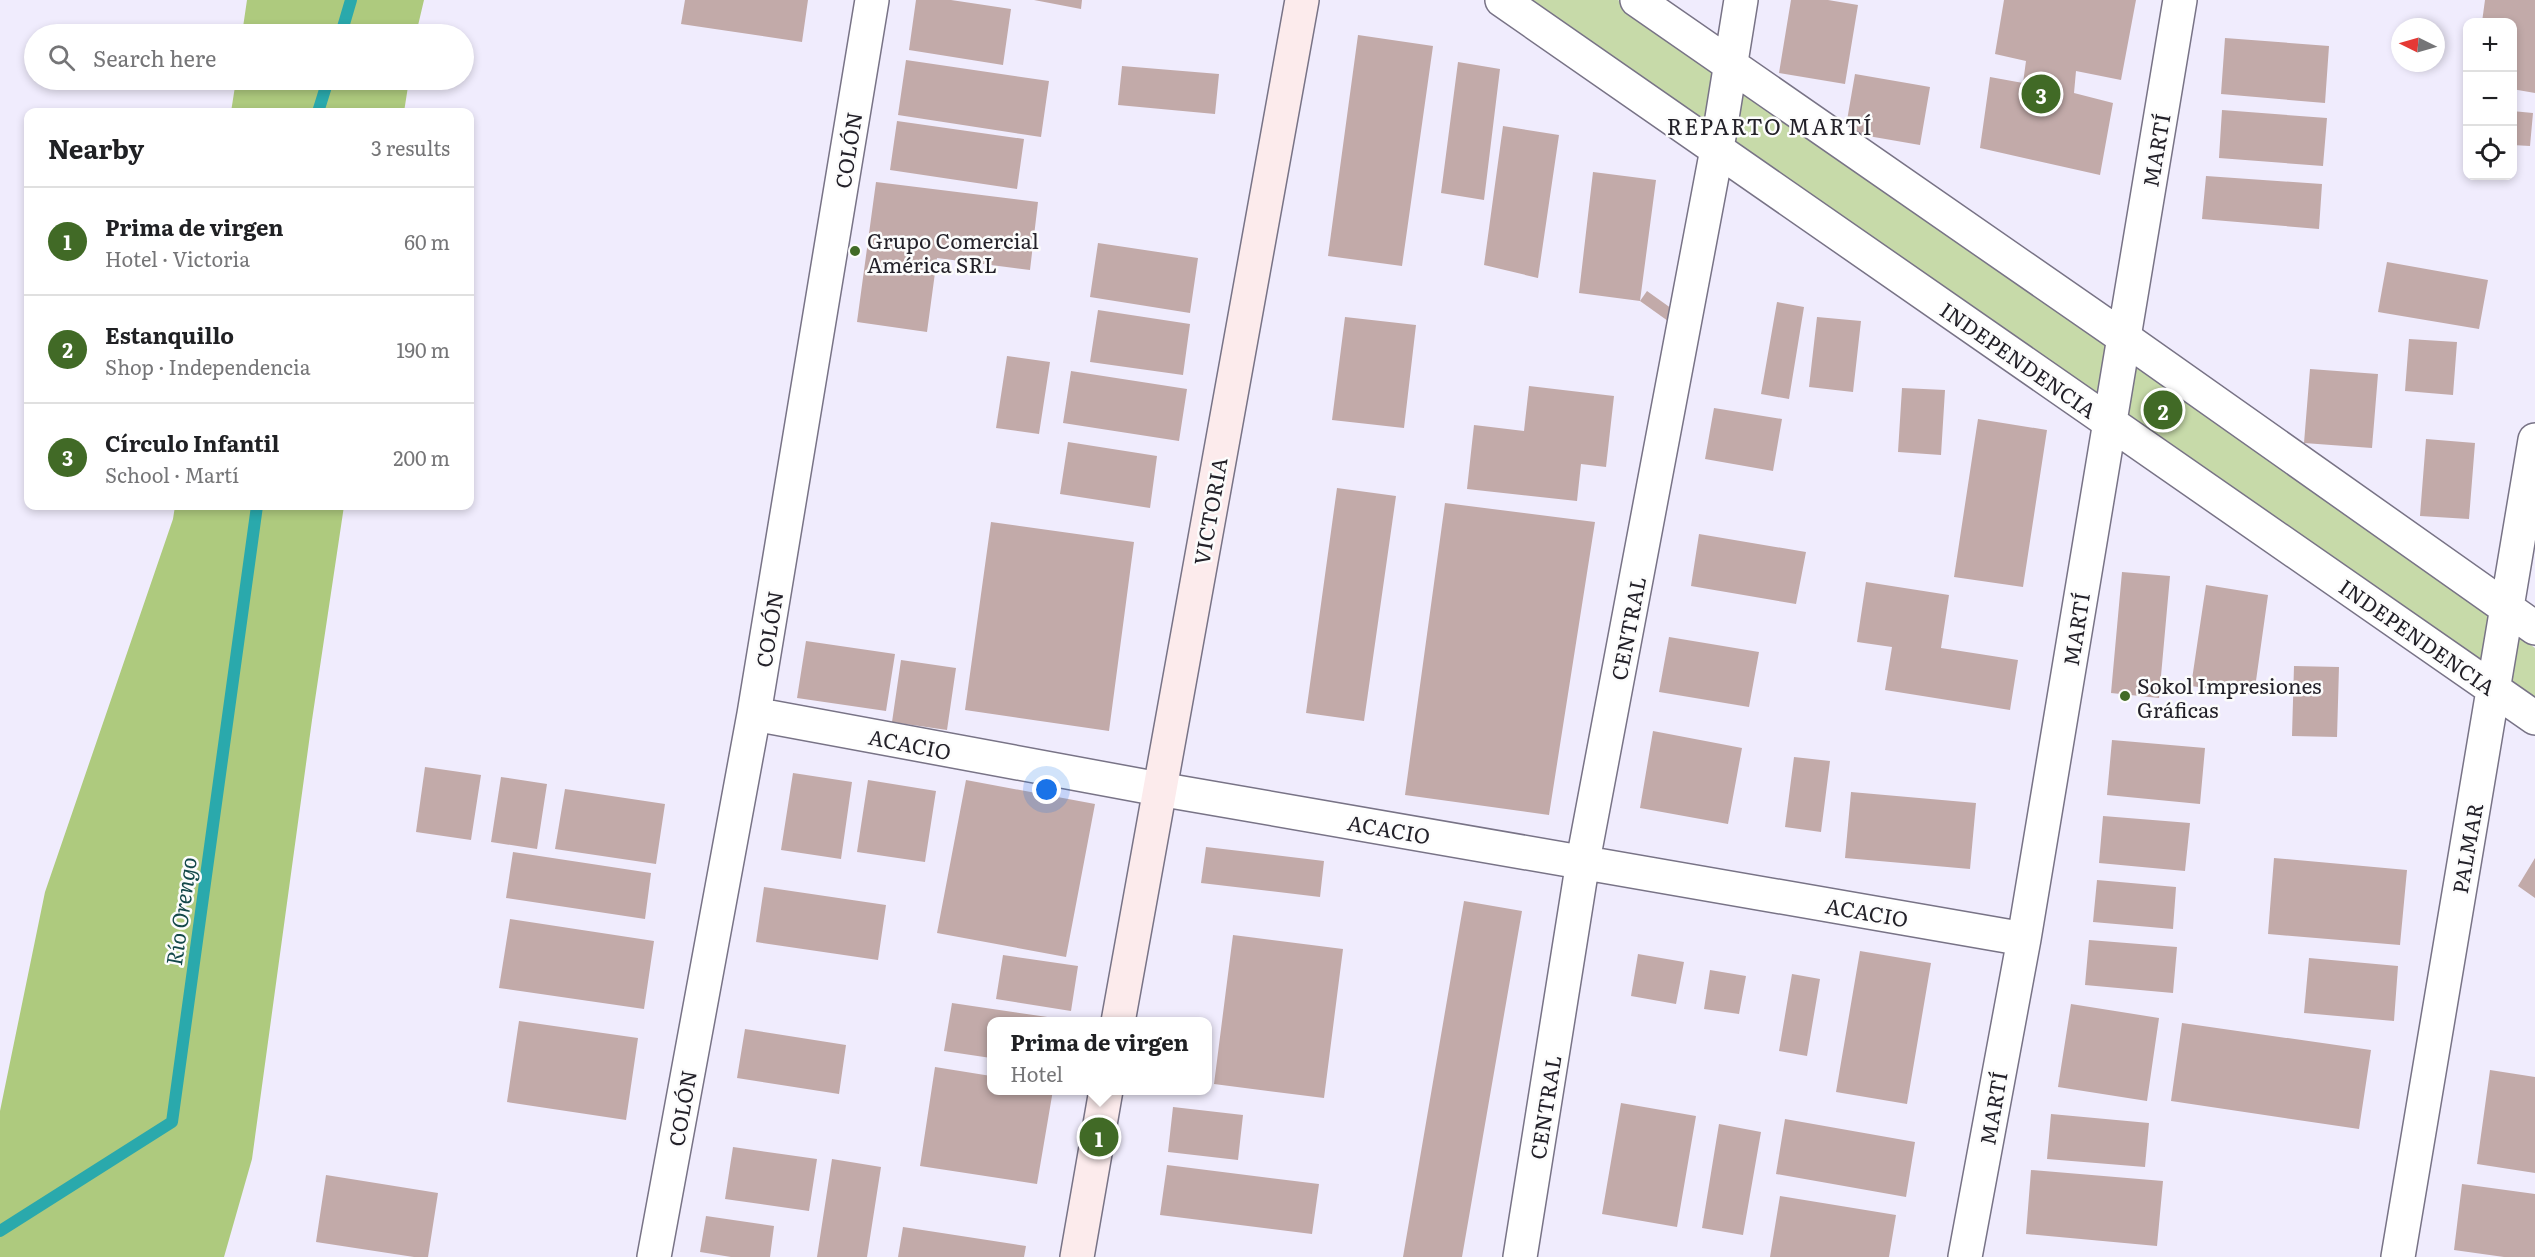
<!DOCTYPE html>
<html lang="en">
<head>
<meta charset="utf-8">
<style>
  :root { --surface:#fff; --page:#f6f6f6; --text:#202124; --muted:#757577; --line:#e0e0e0; --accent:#416a26 }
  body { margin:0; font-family:Literata,serif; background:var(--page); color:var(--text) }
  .controls { position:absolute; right:18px; top:18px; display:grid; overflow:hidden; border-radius:12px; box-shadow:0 3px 9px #0003 }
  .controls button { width:54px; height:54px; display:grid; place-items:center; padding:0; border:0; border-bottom:2px solid var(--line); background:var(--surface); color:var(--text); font:30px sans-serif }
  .compass { position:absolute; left:2391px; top:18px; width:54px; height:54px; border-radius:50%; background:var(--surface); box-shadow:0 3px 9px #0003; rotate:275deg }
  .you { position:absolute; left:1047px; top:790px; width:21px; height:21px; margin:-15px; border:4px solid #fff; border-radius:50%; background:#1a73e8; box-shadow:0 0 0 9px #1a73e833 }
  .badge { display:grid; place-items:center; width:39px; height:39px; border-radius:50%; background:var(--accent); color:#fff; font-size:20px; font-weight:700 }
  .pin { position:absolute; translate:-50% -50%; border:3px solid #fff; box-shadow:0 2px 6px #0006 }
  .popup { position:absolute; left:987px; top:1017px; width:225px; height:78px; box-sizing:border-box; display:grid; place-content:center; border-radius:12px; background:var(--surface); filter:drop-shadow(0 2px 4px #0005); font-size:20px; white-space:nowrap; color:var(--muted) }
  .popup b { font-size:22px; color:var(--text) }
  .popup::after { content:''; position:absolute; left:50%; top:100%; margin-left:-12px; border:12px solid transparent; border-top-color:var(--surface) }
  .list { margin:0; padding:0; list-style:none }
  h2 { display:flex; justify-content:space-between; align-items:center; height:78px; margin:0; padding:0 24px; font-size:26px }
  h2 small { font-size:20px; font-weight:400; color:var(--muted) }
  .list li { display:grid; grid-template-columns:39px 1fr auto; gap:18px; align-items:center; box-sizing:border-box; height:108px; padding:0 24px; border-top:2px solid var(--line) }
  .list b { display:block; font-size:22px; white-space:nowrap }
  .list p { margin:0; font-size:20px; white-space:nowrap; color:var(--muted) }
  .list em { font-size:20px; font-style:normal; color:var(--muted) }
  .icon { flex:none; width:33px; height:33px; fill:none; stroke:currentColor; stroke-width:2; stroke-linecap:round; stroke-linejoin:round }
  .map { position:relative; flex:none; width:2535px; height:1257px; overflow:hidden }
  .search { position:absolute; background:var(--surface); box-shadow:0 3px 9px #0003; left:24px; top:24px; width:450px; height:66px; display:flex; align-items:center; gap:15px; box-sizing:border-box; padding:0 21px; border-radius:33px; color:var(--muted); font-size:22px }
  .panel { position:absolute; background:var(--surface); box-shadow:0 3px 9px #0003; left:24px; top:108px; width:450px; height:402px; border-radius:12px }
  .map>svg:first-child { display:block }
  .green { fill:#c7daa9 }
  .forest { fill:#aeca7e }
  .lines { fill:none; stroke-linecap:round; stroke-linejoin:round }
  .stream { stroke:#2aa9ac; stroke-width:12 }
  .building { fill:#c2aaa9 }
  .street-casing { stroke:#787386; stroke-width:36 }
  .secondary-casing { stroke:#787386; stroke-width:36 }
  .street { stroke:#fff; stroke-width:33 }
  .secondary { stroke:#fcebec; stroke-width:33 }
  .poi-dot { fill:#416a26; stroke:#fcfcfc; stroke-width:2 }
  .labels { text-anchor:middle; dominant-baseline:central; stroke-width:5; stroke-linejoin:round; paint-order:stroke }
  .street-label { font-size:21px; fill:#232129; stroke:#fcfcfc }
  .poi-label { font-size:21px; fill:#232129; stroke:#fcfcfc; text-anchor:start }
  .neighbourhood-label { font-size:22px; letter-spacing:1.5px; fill:#232129; stroke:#fcfcfc }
  .water-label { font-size:22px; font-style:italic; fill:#134849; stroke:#fcfcfc }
</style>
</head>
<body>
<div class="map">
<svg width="2535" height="1257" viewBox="0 0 2535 1257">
  <rect width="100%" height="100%" fill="#f0ecfd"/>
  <!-- green -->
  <path class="green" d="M1521,0H1618L2091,329L2535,648V703Z"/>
  <!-- forest -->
  <path class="forest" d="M247,0H424L416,34H242Z
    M236,80H409L404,112H231Z
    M175,506H344L312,720L252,1159L224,1257H0V1111L45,892L173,519Z"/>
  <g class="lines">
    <!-- stream -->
    <path class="stream" d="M341,34L351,0
      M318,112L328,80
      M0,1231L172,1122L257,506"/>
  </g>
  <!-- building -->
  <path class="building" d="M685,0H808L802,42L681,24Z
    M916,0H951L1011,9L1003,65L909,50Z
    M1034,0H1082L1081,9Z
    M1791,0H1828L1858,5L1845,84L1779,73Z
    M2004,0H2136L2121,80L2076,71L2074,93L2113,103L2100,175L1980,148L1990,77L2023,83L2026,61L1995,54Z
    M2485,0H2535V93L2512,89V22H2482Z
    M1358,35L1433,46L1402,266L1328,256Z
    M2225,38L2329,46L2325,103L2221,94Z
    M906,60L1049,81L1041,137L898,115Z
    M1458,62L1500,69L1484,200L1441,193Z
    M1122,66L1219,74L1215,114L1118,105Z
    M1855,74L1930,87L1920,145L1845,132Z
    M2465,107L2468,108V141H2463Z
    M2222,110L2327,118L2323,166L2219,158Z
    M2512,111L2533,113L2530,146L2512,145Z
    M897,121L1024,139L1017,189L890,170Z
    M1503,126L1559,135L1538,278L1484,265Z
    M1593,172L1656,180L1640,301L1647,291L1675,311L1668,321L1640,301L1579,293Z
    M2206,176L2322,184L2319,229L2202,219Z
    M876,182L1038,202L1030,270L937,258L927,332L857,322Z
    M1098,243L1198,258L1190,313L1090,297Z
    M2387,262L2488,280L2479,329L2378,312Z
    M1777,302L1804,307L1789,399L1761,394Z
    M1098,310L1190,324L1183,375L1090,362Z
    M1345,317L1416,325L1404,428L1332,420Z
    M1817,317L1861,321L1853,392L1809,387Z
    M2409,339L2457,342L2453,395L2405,391Z
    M1007,356L1050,362L1039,434L996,428Z
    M2310,369L2378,374L2372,448L2304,443Z
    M1071,371L1187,389L1179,441L1063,423Z
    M1529,386L1614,396L1606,467L1581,464L1577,501L1467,489L1474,425L1524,431Z
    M1902,388L1945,390L1941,455L1898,452Z
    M1714,408L1782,419L1773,471L1705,459Z
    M1978,419L2047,430L2023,587L1954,577Z
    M2426,439L2475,443L2469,519L2420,516Z
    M1068,442L1157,456L1150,508L1060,494Z
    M1337,488L1396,496L1364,721L1306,713Z
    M1445,503L1595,522L1549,815L1405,795Z
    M991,522L1134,542L1109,731L965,710Z
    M1699,534L1806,552L1796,604L1691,586Z
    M2122,572L2170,576L2159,698L2111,693Z
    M1866,582L1949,595L1941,648L2018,660L2010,710L1885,690L1892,647L1857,642Z
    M2206,585L2268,595L2254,695L2191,686Z
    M1669,637L1759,652L1749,707L1659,692Z
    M806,641L895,654L886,711L797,698Z
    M901,660L956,668L947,730L892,722Z
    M2294,666L2339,667L2337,737L2292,736Z
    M1653,731L1742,748L1728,824L1640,808Z
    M2112,740L2205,748L2200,804L2107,795Z
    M1794,757L1830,761L1821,832L1785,827Z
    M425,767L481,775L471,840L416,832Z
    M793,773L852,782L841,859L781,850Z
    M501,777L547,784L537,849L491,842Z
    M868,780L936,791L925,862L857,852Z
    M966,780L1095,804L1066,957L937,933Z
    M565,789L665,804L656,864L555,849Z
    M1851,792L1976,803L1970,869L1845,858Z
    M2103,816L2190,823L2185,871L2099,863Z
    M1206,847L1324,861L1320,897L1201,883Z
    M513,852L651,873L645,919L506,898Z
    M2274,858L2407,870L2400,945L2268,934Z
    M2535,858V898L2518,886Z
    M2097,880L2176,887L2173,929L2093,922Z
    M764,887L886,905L878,960L756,942Z
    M1464,901L1522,911L1462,1257H1403Z
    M510,919L654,941L644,1009L499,988Z
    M1233,935L1343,949L1324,1098L1214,1084Z
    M2089,940L2177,947L2173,993L2085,985Z
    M1860,951L1931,963L1907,1104L1836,1092Z
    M1638,954L1684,962L1676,1004L1631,996Z
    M1003,955L1078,966L1071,1011L996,999Z
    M2309,958L2398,966L2394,1021L2304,1013Z
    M1710,970L1746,976L1739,1014L1704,1009Z
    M1792,974L1820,979L1807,1056L1779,1051Z
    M952,1003L1068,1020V1022H991V1058L944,1051Z
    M2071,1004L2159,1018L2147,1101L2058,1087Z
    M519,1021L638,1038L626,1120L507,1102Z
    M2182,1023L2371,1050L2359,1129L2171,1101Z
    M745,1029L846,1045L839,1094L737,1078Z
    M935,1067L991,1076V1090H1053L1037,1184L920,1166Z
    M2490,1070L2535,1077V1173L2477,1164Z
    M1621,1103L1696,1116L1677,1227L1602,1214Z
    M1173,1107L1243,1115L1238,1160L1168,1152Z
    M2051,1114L2149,1123L2145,1167L2047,1159Z
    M1785,1119L1915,1142L1906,1197L1776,1174Z
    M1719,1124L1761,1132L1743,1235L1702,1228Z
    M733,1147L817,1159L809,1211L725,1199Z
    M832,1159L881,1167L867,1257H817Z
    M1167,1165L1319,1184L1312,1234L1160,1215Z
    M2031,1170L2163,1181L2157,1246L2026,1234Z
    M326,1175L438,1193L428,1257H414L316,1242Z
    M2462,1184L2535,1194V1257H2504L2454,1250Z
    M1780,1196L1896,1215L1889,1257H1770Z
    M706,1216L774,1226L770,1257H731L700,1252Z
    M903,1227L1026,1246L1024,1257H898Z"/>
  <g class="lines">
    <!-- street casing -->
    <g class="street-casing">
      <path id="street" d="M1502,0L2535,718
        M1637,0L2123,337L2535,628
        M754,714L1159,789L2024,939
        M654,1257L754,714L872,0
        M1520,1257L1583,861L1717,149L1741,0
        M1965,1257L2024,939L2180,0
        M2398,1257L2535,440"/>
    </g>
    <!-- secondary casing -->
    <g class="secondary-casing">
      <path id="secondary" d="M1118,1022L1302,0
        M1077,1257L1106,1090"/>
    </g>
    <!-- street -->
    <use href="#street" class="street"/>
    <!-- secondary -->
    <use href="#secondary" class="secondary"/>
  </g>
  <!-- markers -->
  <g class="poi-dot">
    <circle cx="855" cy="251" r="6"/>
    <circle cx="2125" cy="696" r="6"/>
  </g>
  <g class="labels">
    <!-- street labels -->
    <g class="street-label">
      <text transform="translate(847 150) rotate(-81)">COLÓN</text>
      <text transform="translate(2155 150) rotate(-80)">MARTÍ</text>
      <text transform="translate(2019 359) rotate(35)">INDEPENDENCIA</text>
      <text transform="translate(1209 511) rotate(-80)">VICTORIA</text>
      <text transform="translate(1627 628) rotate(-79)">CENTRAL</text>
      <text transform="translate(768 629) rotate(-81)">COLÓN</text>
      <text transform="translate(2075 629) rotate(-81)">MARTÍ</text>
      <text transform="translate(2418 636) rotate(35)">INDEPENDENCIA</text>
      <text transform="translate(910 743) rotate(11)">ACACIO</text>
      <text transform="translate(1389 828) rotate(10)">ACACIO</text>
      <text transform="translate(2466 848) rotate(-80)">PALMAR</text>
      <text transform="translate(1867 911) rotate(10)">ACACIO</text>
      <text transform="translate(1544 1107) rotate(-81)">CENTRAL</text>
      <text transform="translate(681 1108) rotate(-80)">COLÓN</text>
      <text transform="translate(1992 1108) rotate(-80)">MARTÍ</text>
    </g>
    <!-- poi labels -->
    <g class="poi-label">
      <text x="867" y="239">Grupo Comercial<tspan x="867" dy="24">América SRL</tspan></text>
      <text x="2137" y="684">Sokol Impresiones<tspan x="2137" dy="24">Gráficas</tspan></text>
    </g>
    <!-- neighbourhood labels -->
    <g class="neighbourhood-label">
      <text x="1770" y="125">REPARTO MARTÍ</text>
    </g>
    <!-- water labels -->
    <g class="water-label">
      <text transform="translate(180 911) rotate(-82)">Río Orengo</text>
    </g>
  </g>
</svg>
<div class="controls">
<button>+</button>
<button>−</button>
<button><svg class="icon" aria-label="locate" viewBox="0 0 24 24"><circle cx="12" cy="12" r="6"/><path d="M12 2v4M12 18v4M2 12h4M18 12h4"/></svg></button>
</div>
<svg class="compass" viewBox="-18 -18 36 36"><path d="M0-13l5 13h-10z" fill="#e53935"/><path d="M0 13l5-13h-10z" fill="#757577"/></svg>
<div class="you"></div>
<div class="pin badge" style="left:1099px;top:1137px">1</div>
<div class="popup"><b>Prima de virgen</b>Hotel</div>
<div class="pin badge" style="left:2163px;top:410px">2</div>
<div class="pin badge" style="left:2041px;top:94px">3</div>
<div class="search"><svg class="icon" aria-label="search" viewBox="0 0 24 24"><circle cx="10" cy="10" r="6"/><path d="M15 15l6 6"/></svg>Search here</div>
<section class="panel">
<h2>Nearby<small>3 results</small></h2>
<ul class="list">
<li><span class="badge">1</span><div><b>Prima de virgen</b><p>Hotel · Victoria</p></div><em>60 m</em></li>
<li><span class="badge">2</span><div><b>Estanquillo</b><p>Shop · Independencia</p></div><em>190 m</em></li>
<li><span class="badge">3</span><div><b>Círculo Infantil</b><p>School · Martí</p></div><em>200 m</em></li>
</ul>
</section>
</div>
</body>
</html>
